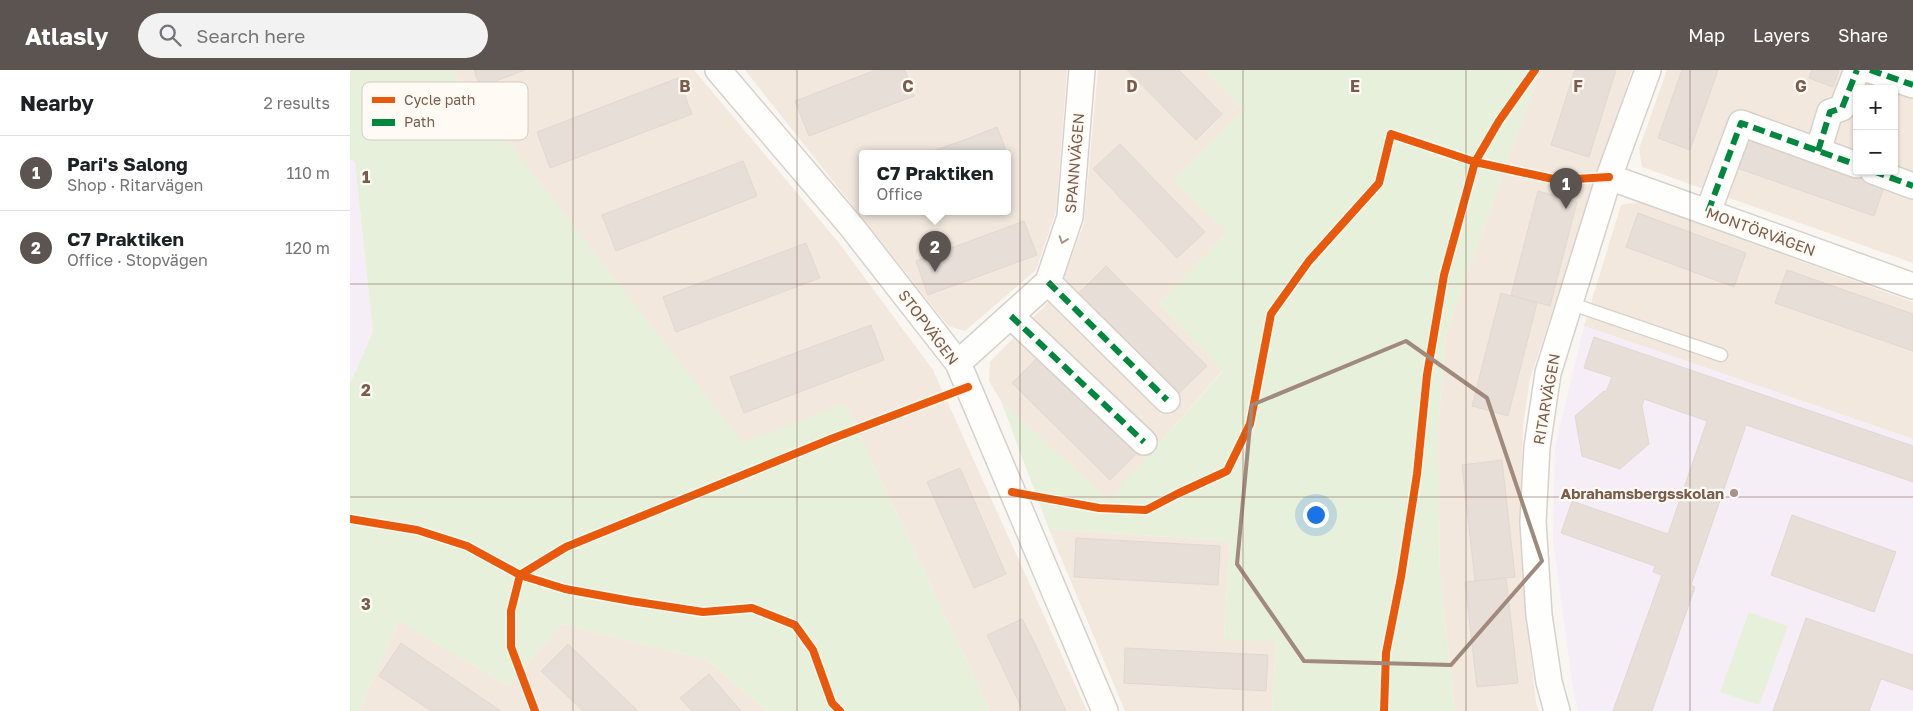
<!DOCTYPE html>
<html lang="en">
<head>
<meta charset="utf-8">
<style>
  :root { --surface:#fff; --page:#f2f2f2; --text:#202124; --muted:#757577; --line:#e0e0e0; --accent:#5c5450 }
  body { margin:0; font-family:"Golos Text",sans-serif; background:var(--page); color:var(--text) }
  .controls { position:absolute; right:15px; top:15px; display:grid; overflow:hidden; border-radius:5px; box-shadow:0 1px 4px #0004 }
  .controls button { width:45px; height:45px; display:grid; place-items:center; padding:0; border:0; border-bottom:1px solid var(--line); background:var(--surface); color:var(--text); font:25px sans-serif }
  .you { position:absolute; left:965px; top:444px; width:18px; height:18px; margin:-12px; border:4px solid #fff; border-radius:50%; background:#1a73e8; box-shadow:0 0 0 8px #1a73e833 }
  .badge { display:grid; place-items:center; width:32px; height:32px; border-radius:50%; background:var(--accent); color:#fff; font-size:16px; font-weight:700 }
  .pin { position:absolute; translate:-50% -41px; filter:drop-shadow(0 1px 2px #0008) }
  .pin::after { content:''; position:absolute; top:26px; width:18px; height:15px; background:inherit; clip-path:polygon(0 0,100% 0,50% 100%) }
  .popup { position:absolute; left:509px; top:80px; width:152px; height:65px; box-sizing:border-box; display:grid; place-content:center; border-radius:5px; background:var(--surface); filter:drop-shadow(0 1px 4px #0005); font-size:16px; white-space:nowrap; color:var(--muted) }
  .popup b { font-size:19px; color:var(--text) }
  .popup::after { content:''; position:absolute; left:50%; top:100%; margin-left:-10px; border:10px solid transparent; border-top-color:var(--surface) }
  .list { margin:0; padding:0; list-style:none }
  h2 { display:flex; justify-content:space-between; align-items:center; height:65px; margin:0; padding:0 20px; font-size:21px }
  h2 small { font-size:16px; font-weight:400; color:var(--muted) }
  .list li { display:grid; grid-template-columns:32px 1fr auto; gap:15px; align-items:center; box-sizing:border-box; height:75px; padding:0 20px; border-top:1px solid var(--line) }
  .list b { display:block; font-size:19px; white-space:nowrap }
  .list p { margin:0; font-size:16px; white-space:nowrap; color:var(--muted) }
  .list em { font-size:16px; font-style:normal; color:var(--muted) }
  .icon { flex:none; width:28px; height:28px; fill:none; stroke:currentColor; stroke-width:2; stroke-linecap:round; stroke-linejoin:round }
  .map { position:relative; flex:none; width:1563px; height:641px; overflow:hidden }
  header { display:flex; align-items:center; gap:30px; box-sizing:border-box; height:70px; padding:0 25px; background:var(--accent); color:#fff }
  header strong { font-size:24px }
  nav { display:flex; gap:28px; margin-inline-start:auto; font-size:18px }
  .search { width:350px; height:45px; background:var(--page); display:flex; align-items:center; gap:12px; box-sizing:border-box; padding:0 18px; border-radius:28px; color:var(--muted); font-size:19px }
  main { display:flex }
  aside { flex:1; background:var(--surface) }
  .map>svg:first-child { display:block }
  .residential { fill:#f2e8de; fill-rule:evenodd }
  .education { fill:#f6eef6 }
  .green { fill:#e7f0db }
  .building { fill:#e6ded7; stroke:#e2d8d2 }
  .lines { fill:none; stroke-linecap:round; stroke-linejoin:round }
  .service-casing { stroke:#d7d1cb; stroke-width:15 }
  .minor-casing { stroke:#d7d1cb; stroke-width:28 }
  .service { stroke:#fefefd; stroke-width:12 }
  .minor { stroke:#fefefd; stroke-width:25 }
  .quiet { stroke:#00873e; stroke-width:6; stroke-dasharray:12 6; stroke-linecap:butt }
  .cycleway-casing { stroke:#fffaf3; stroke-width:11 }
  .cycleway { stroke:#e8590c; stroke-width:8 }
  .oneway { stroke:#a8958b }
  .marked { fill:none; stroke:#9f8a7d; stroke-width:4; stroke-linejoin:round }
  .grid { fill:none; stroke:#7a5c4d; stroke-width:1; stroke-opacity:0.55 }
  .poi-dot { fill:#a69286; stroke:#fffaf3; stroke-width:2 }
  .labels { text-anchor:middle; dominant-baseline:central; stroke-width:4.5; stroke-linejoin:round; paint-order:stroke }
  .street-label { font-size:15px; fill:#7a5c4d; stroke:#fffaf3 }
  .poi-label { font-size:15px; font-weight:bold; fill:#7a5c4d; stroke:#fffaf3; text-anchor:end }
  .key { fill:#fffaf3; stroke:#d7cbc1; stroke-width:1 }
  .key-label { font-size:14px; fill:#7a5c4d }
  .grid-label { font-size:16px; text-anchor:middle; font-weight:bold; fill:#7a5c4d; stroke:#fffaf3; stroke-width:4.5; stroke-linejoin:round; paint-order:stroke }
</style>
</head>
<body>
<header>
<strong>Atlasly</strong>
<div class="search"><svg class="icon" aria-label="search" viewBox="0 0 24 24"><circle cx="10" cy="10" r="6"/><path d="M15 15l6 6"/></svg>Search here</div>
<nav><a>Map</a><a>Layers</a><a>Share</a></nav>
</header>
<main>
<aside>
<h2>Nearby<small>2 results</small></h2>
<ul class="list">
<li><span class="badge">1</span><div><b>Pari's Salong</b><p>Shop · Ritarvägen</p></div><em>110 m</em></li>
<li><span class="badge">2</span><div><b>C7 Praktiken</b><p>Office · Stopvägen</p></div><em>120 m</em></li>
</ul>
</aside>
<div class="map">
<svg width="1563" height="641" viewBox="0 0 1563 641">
  <rect width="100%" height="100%" fill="#f9f5f0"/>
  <!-- residential -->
  <path class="residential" d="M102,0H344L489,173L583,300L737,641H640L495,334L393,374Z
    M395,0H717L706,141L686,200L615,261L598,256ZM512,83H658V141H512Z
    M748,0H854L893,40L877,163L809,233L873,300L759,431L651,331L639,311L640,292L709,221L734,153Z
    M1190,0H1282L1180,309L1173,356L1170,449L1176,542L1186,633L1189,641H1105L1090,508L1088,360L1096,264Z
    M1317,0H1563V193L1292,97L1289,79ZM1507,19H1544V101H1507Z
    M1288,132L1563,232V369L1234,256L1271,135Z
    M699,459L880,471L874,568L926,571L922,641H775Z
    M49,551L158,616L212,554L357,590L417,641H9Z"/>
  <!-- education -->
  <path class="education" d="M0,89L5,92L23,262L0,314Z
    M1234,256L1563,369V641H1228L1223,619L1203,469L1205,377Z"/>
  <!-- green -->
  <path class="green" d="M0,0H102L393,373L495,334L640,641H417L357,590L212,554L158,616L49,551L9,641H0V314L23,262L5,92L0,89Z
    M854,0H1190L1096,264L1088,360L1090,508L1105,641H922L926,572L874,569L880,471L699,459L651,331L759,430L873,301L809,233L877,163L823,110L893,40Z
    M1399,542L1438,556L1409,635L1370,622Z"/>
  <!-- building -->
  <path class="building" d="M124,0H175L130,17Z
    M526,0H555L564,26L459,66L445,31Z
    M777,0H829L872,44L846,70Z
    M1225,0H1266L1239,87L1201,75Z
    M1332,0H1368L1340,80L1308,68Z
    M1462,0H1489L1483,17L1459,8Z
    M328,8L342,44L200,98L187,62Z
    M647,57L657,83H577L617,69Z
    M1395,65L1535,114L1524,146L1384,97Z
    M770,74L855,162L827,188L743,99Z
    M393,91L407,126L266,181L252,145Z
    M512,107V119L509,108Z
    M1188,121L1227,132L1200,236L1161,225Z
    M1288,143L1396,183L1384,217L1276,177Z
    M674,151L687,185L578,225L566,191Z
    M456,173L470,208L326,262L313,227Z
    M756,196L857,296L827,325L726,226Z
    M1437,200L1563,244V281L1425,233Z
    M1151,223L1187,233L1158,346L1122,336Z
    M521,255L534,290L394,343L380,307Z
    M1244,267L1563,376V412L1396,355L1341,515L1345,517L1302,641H1263L1312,505L1303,502L1305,496L1211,463L1222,431L1318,464L1357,351L1294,329L1292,336L1299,374L1270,399L1232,386L1225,346L1254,321L1256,322L1262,307L1234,298Z
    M692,283L790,380L760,410L662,313Z
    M1152,390L1165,507L1125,511L1112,395Z
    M610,398L656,504L624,518L577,412Z
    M1442,445L1546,482L1524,542L1421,505Z
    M726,468L870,476L868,515L724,507Z
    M1156,508L1168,613L1127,617L1115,512Z
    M1456,548L1563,585V620L1531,609L1519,641H1423Z
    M672,549L684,572L716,641H673L637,565Z
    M51,573L151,641H81L29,606Z
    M218,574L288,641H233L191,601Z
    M775,578L918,585L916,621L774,613Z
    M359,604L391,641H342L330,628Z"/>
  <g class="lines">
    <!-- service casing -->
    <g class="service-casing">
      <path id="service" d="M1219,233L1371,285"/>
    </g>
    <!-- minor casing -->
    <g class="minor-casing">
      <path id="minor" d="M368,0L501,156L608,293L755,641
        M1520,0L1563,15
        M1468,81L1480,42L1492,38L1507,0
        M1523,101L1563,116
        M1259,107L1563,216
        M1358,142L1391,53L1507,95
        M698,212L817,330
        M661,246L794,372
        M608,293L698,212L720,147L732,0
        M1207,641L1199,612L1189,545L1183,452L1187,377L1198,303L1259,107L1298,0"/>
    </g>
    <!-- service -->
    <use href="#service" class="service"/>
    <!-- minor -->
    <use href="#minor" class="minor"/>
    <!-- quiet -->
    <path class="quiet" d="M1520,0L1563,15
      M1468,81L1480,42L1492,38L1507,0
      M1523,101L1563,116
      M1358,142L1391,53L1507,95
      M698,212L817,330
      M661,246L794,372"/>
    <!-- cycleway casing -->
    <g class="cycleway-casing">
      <path id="cycleway" d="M662,422L749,438L796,440L827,424L877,401L900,354L921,244L959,191L1029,113L1041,64L1125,92L1149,51L1185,0
        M0,449L67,460L117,476L170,505L215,519L281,531L353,542L402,538L445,555L463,580L482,633L490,641
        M185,641L161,577V541L170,505L216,477L481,369L618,317
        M1034,641L1036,583L1051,507L1067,404L1077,305L1094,205L1125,92L1208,110L1259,107"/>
    </g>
    <!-- cycleway -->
    <use href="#cycleway" class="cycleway"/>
  </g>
  <!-- one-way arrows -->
  <defs><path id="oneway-chevron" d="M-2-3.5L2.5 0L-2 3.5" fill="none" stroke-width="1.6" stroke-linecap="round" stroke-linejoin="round" transform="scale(1.25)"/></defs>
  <use class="oneway" href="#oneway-chevron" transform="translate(713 170) rotate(109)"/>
  <!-- marked area -->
  <path class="marked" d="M1056,271L1137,328L1192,491L1101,595L954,591L887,494L902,335Z"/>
  <!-- grid -->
  <path class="grid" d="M223,0V641M447,0V641M670,0V641M893,0V641M1116,0V641M1340,0V641M0,214H1563M0,427H1563"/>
  <!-- markers -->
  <circle class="poi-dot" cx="1384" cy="423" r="5"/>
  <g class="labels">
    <!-- street labels -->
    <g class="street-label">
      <text transform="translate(724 93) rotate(-85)">SPANNVÄGEN</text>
      <text transform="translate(1411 161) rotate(20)">MONTÖRVÄGEN</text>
      <text transform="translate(579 257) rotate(53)">STOPVÄGEN</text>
      <text transform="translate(1196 329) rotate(-80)">RITARVÄGEN</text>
    </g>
    <!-- poi labels -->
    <g class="poi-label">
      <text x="1374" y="423">Abrahamsbergsskolan</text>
    </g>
  </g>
  <!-- legend -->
  <rect x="12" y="12" width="166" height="58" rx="8" class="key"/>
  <rect x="22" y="27" width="23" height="6" fill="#e8590c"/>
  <rect x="22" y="49" width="23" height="7" fill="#00873e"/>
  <g class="key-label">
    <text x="54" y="35">Cycle path</text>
    <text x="54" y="57">Path</text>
  </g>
  <g class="grid-label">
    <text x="335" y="22">B</text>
    <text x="558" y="22">C</text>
    <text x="782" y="22">D</text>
    <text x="1005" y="22">E</text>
    <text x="1228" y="22">F</text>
    <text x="1451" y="22">G</text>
    <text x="16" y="113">1</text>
    <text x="16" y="326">2</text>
    <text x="16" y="540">3</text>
  </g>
</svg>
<div class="controls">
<button>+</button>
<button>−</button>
</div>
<div class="you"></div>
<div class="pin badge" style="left:1216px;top:139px">1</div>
<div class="pin badge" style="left:585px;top:202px">2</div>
<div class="popup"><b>C7 Praktiken</b>Office</div>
</div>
</main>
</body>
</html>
